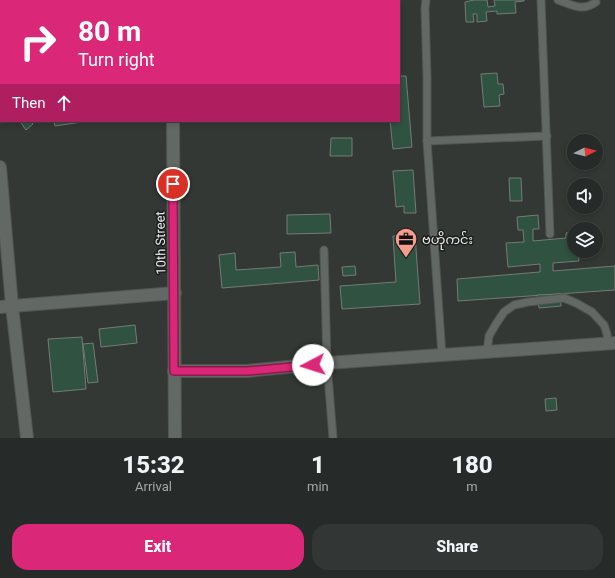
<!DOCTYPE html>
<meta charset="utf-8">
<style>
:root{--surface:#262a28;--page:#323634;--text:#f1f3f6;--muted:#a4a7a8;--line:#424645;--accent:#db2777}
body{margin:0;font-family:Roboto,"Noto Sans Myanmar",sans-serif;background:var(--page);color:var(--text);height:100vh;display:flex;flex-direction:column;font-size:15px;white-space:nowrap}
*{box-sizing:border-box;margin:0}
p{font-size:13px;color:var(--muted)}
.icon{flex:none;width:22px;height:22px;fill:none;stroke:currentColor;stroke-width:2;stroke-linecap:round;stroke-linejoin:round}
.map{position:relative;height:438px;overflow:hidden}
.panel{display:flex;flex-direction:column;background:var(--surface);flex:1}
.panel>*{flex:none}
.guide{position:absolute;left:0px;top:0px;width:400px;height:122px;box-shadow:0 2px 6px #0003,0 0 0 1px var(--line);background:#db2777;color:#fff;overflow:hidden}
.needle{width:26px;rotate:84deg}
.buttons{position:absolute;left:567px;top:134px;display:grid;gap:8px}
.buttons a{display:grid;place-items:center;width:36px;height:36px;border-radius:50%;background:var(--surface);box-shadow:0 2px 6px #0003,0 0 0 1px var(--line);font-size:20px}
.pin{position:absolute;display:grid;place-items:center;width:34px;height:34px;color:#fff;margin:-17px;border:2px solid #fff;border-radius:50%;box-shadow:0 1px 4px #0007}
.me{position:absolute;width:44px;margin:-22px;rotate:265deg;stroke-linejoin:round;filter:drop-shadow(0 0 3px #0008)}
.turn{display:flex;align-items:center;gap:14px;height:84px;padding:0 12px;font-size:18px}
.turn .icon{width:52px;height:52px;stroke-width:2.5}
.turn b{display:block;font-size:28px;line-height:34px}
.then{display:flex;align-items:center;height:38px;padding:0 12px;background:#0003;gap:8px;font-size:15px}
.eta{display:flex;justify-content:space-evenly;align-items:center;height:68px;text-align:center}
.eta b{font-size:24px;font-weight:800;line-height:28px}
.cta{display:flex;gap:8px;margin-top:auto;padding:8px 12px}
.cta a{flex:1;height:46px;border-radius:16px;background:var(--accent);color:#fff;font-size:16px;font-weight:800;line-height:46px;text-align:center}
.cta a+a{background:var(--page);color:var(--text)}
.map>svg:first-child{display:block}
.building{fill:#305240;stroke:#757b78}
.lines{fill:none;stroke-linecap:round;stroke-linejoin:round}
.lane-casing{stroke:#515552;stroke-width:9}
.street-casing{stroke:#515552;stroke-width:14}
.lane{stroke:#626864;stroke-width:7}
.street{stroke:#626864;stroke-width:12}
.route-casing{stroke:#8e194d;stroke-width:10}
.route{stroke:#db2777;stroke-width:7}
.labels{text-anchor:middle;stroke-width:3;stroke-linejoin:round;paint-order:stroke}
.poi-label{font-size:13px;fill:#eaedeb;stroke:#1c1e1d;text-anchor:start}
.street-label{font-size:13px;fill:#eaedeb;stroke:#1c1e1d}
</style>
<div class="map">
<svg width="615" height="438" viewBox="0 0 615 438">
<rect width="100%" height="100%" fill="#333835"/>
<g class="building">
<polygon points="474,0 487,0 488,7 495,6 494,0 524,0 524,1 515,2 516,13 497,14 497,11 486,12 487,21 477,22 477,14 473,14 474,22 466,22 465,2"/>
<polygon points="497,73 498,84 503,84 504,94 499,95 500,106 484,107 481,74"/>
<polygon points="399,76 406,76 412,147 393,149 390,121 399,121"/>
<polygon points="24,121 31,121 33,124 26,130 21,123"/>
<polygon points="54,121 82,121 82,122 55,126"/>
<polygon points="331,138 352,138 352,156 330,156"/>
<polygon points="413,170 416,213 404,213 404,206 396,207 393,171"/>
<polygon points="509,178 521,178 522,201 510,201"/>
<polygon points="330,214 331,233 287,234 287,215"/>
<polygon points="538,215 539,229 533,229 533,241 566,238 566,233 574,232 574,251 578,251 579,261 553,263 553,271 615,266 615,290 458,301 457,279 540,272 540,264 508,267 506,243 524,242 523,230 518,230 517,217"/>
<polygon points="415,235 420,304 342,309 340,286 396,282 393,236"/>
<polygon points="295,252 296,267 318,265 319,280 222,288 219,255 235,253 236,270 281,267 280,253"/>
<polygon points="355,266 356,275 343,276 342,267"/>
<polygon points="560,294 561,306 539,308 537,295"/>
<polygon points="135,325 137,343 101,347 99,329"/>
<polygon points="82,337 86,389 53,392 48,339"/>
<polygon points="93,343 98,382 88,383 83,344"/>
<polygon points="556,398 557,410 546,411 545,399"/>
</g>
<g class="lines">
<g class="lane-casing">
<g id="lane">
<polyline points="426,0 425,8 427,77 427,141 442,355"/>
<polyline points="541,0 550,234"/>
<path d="M558,0c14,5 25,12 38,2"/>
<polyline points="427,141 547,136"/>
<polyline points="324,250 327,363 333,438"/>
<polyline points="487,352 489,336 496,324 504,312 514,305 528,302 564,298 576,303 592,312 604,325 607,334 608,343"/>
</g>
</g>
<g class="street-casing">
<g id="street">
<polyline points="171,0 171,1"/>
<polyline points="173,121 175,438"/>
<polyline points="0,167 12,306 27,438"/>
<polyline points="0,307 175,293"/>
<polyline points="174,371 247,371 327,363 615,343"/>
</g>
</g>
<use href="#lane" class="lane"/>
<use href="#street" class="street"/>
</g>
<g class="lines">
<g class="route-casing">
<polyline id="route" points="173,184 174,371 248,371 313,365"/>
</g>
<use href="#route" class="route"/>
</g>
<defs>
<g id="office-pin" transform="scale(1.15)"><path d="M0 17L-7.5 6A9.5 9.5 0 1 1 7.5 6Z" fill="#f59c90" stroke="#1c1e1d"/><path d="M-6-3h4V-5.5h4V-3h4V5H-6ZM-1-4.5V-3h2v-1.5ZM-6 0V1H6V0Z" fill="#111"/></g>
</defs>
<g fill-rule="evenodd">
<use href="#office-pin" x="406" y="239"/>
</g>
<g class="labels">
<g class="poi-label">
<text x="422" y="244">ဗဟိုကင်း</text>
</g>
<g class="street-label">
<text transform="translate(160 243) rotate(-91)" y="5">10th Street</text>
</g>
</g>
</svg>
<div class="buttons">
<a><svg class="needle" viewBox="-14 -14 28 28"><path d="M0-13l5 13h-10z" fill="#e53935"/><path d="M0 13l5-13h-10z" fill="#a4a7a8"/></svg></a>
<a><svg class="icon" aria-label="sound" viewBox="0 0 24 24"><path d="M4 9h4l5-4v14l-5-4H4zM17 9q2 3 0 6"/></svg></a>
<a><svg class="icon" aria-label="layers" viewBox="0 0 24 24"><path d="M12 4l9 5-9 5-9-5zM3 14l9 5 9-5"/></svg></a>
</div>
<div class="pin" style="left:173px;top:184px;background:#d93025"><svg class="icon" aria-label="arrive" viewBox="0 0 24 24"><path d="M6 21V4h12l-3 4 3 4H6"/></svg></div>
<svg class="me" style="left:313px;top:365px" viewBox="-20 -20 40 40"><circle r="19" fill="#fff"/><path d="M0-13L10 11 0 6-10 11z" fill="#db2777"/></svg>
<div class="guide">
<div class="turn"><svg class="icon" aria-label="right" viewBox="0 0 24 24"><path d="M7 20v-9h11M14 6l5 5-5 5"/></svg><div><b>80 m</b>Turn right</div></div>
<div class="then">Then<svg class="icon" aria-label="ahead" viewBox="0 0 24 24"><path d="M12 20V5M6 11l6-6 6 6"/></svg></div>
</div>
</div>
<section class="panel">
<div class="eta">
<div><b>15:32</b><p>Arrival</p></div>
<div><b>1</b><p>min</p></div>
<div><b>180</b><p>m</p></div>
</div>
<div class="cta"><a>Exit</a><a>Share</a></div>
</section>
